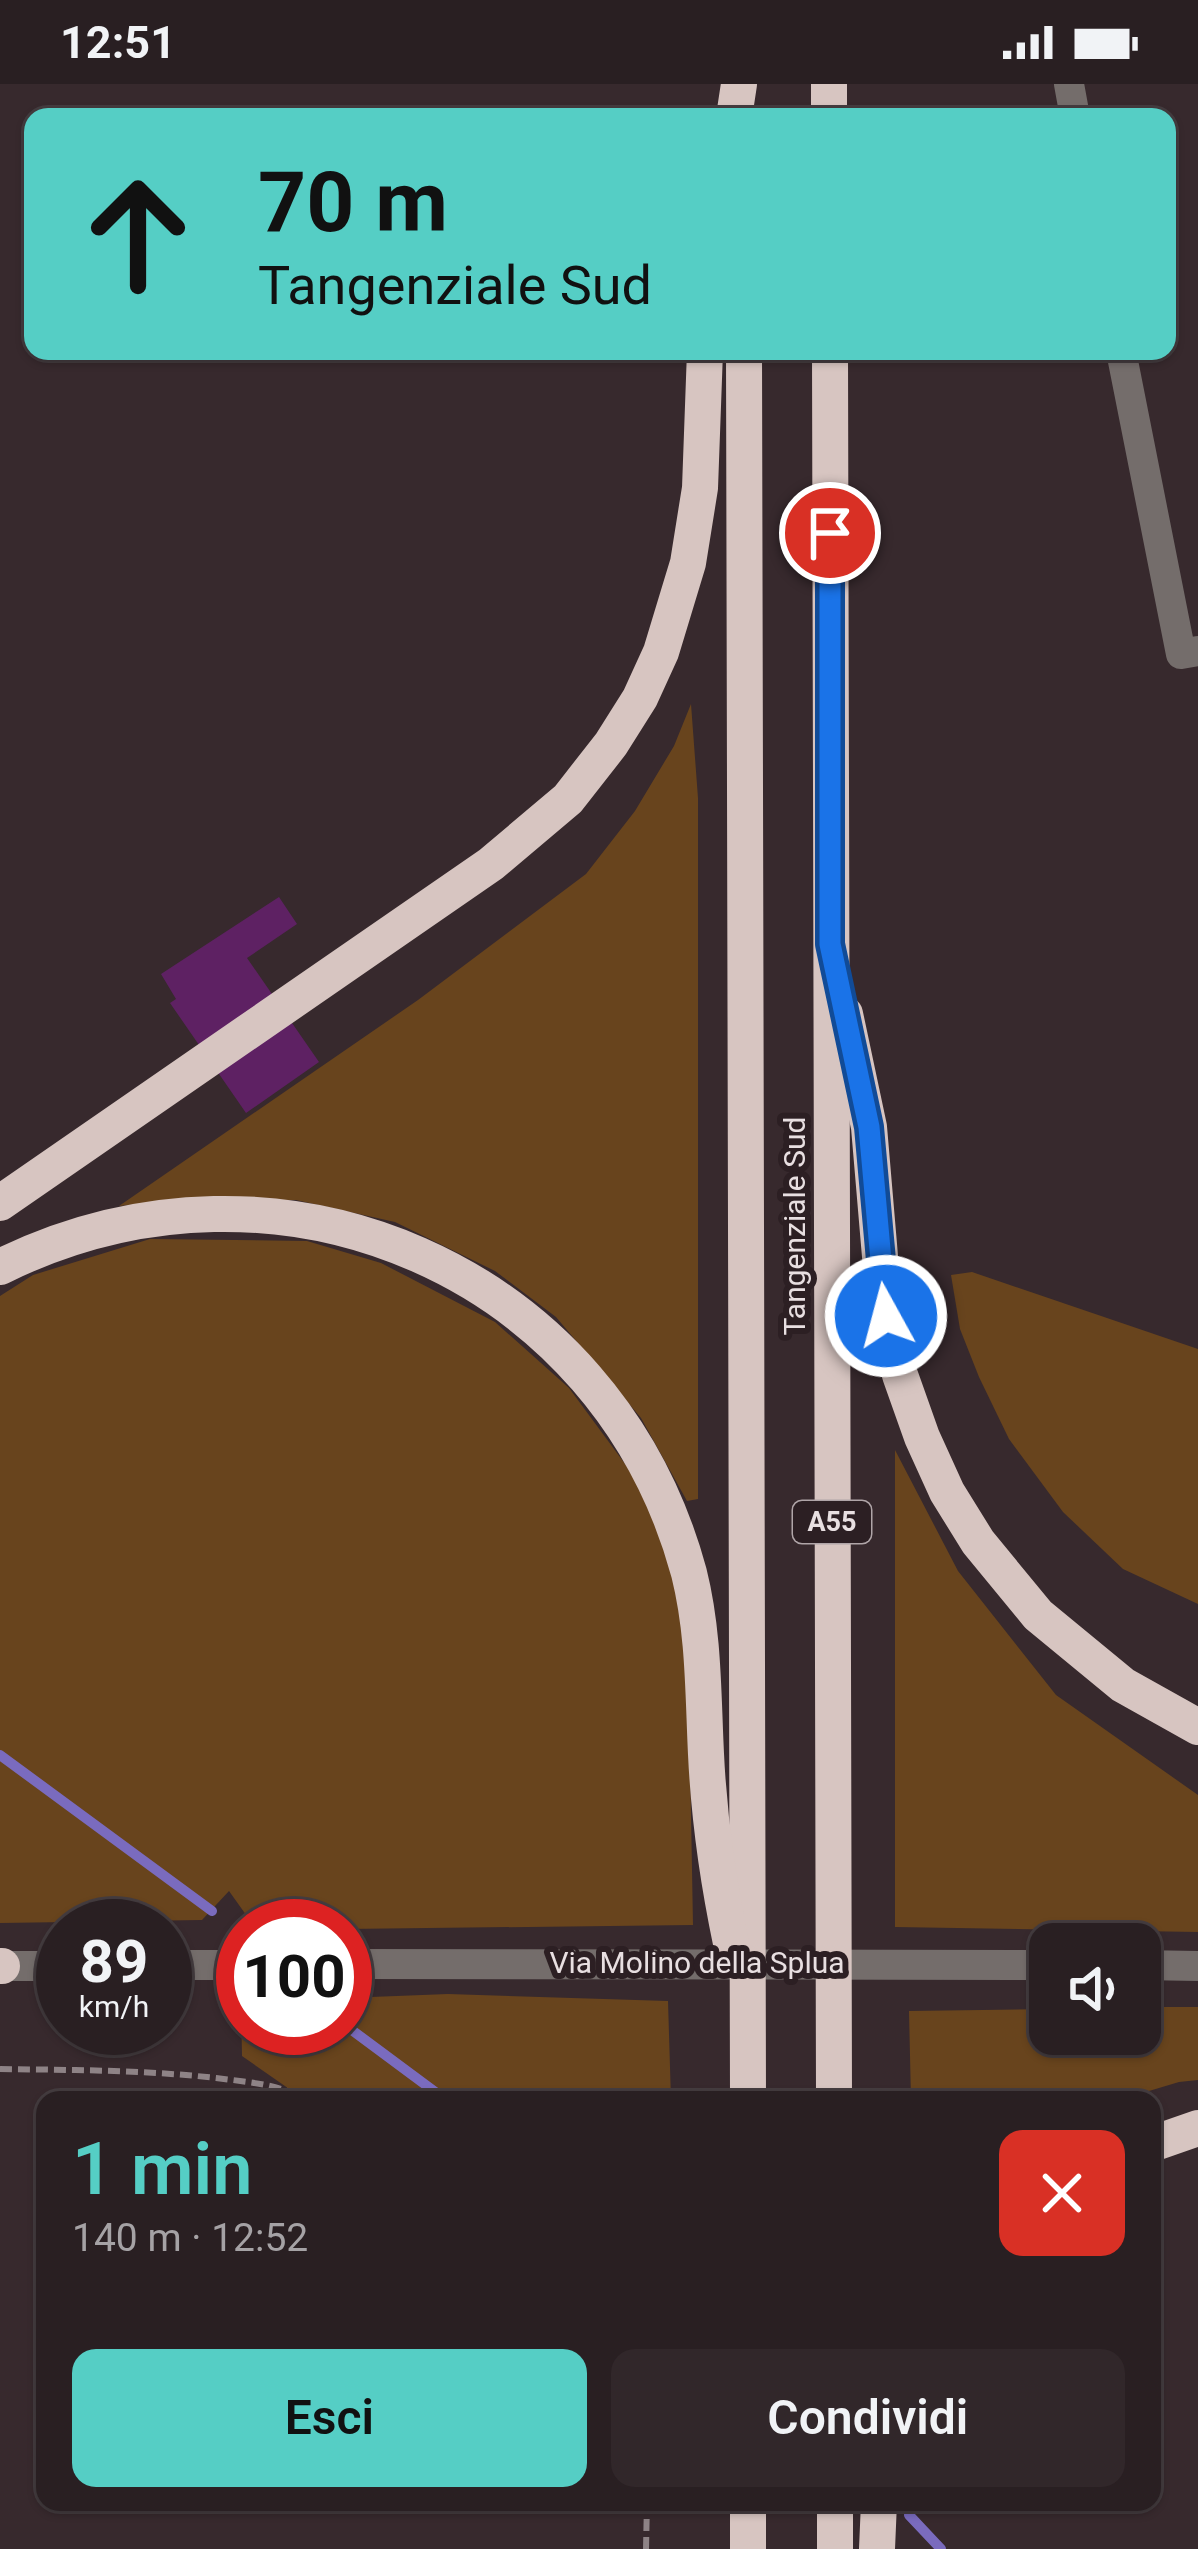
<!DOCTYPE html>
<html lang="it">
<meta charset="utf-8">
<style>
:root{--surface:#291f22;--page:#31272a;--text:#f1f3f6;--muted:#a5a2a5;--line:#453d40;--accent:#55cec5}
body{margin:0;font-family:Roboto,sans-serif;background:var(--page);color:var(--text);height:100vh;display:flex;flex-direction:column;font-size:45px;white-space:nowrap}
*{box-sizing:border-box;margin:0}
p{font-size:39px;color:var(--muted)}
.icon{flex:none;width:66px;height:66px;fill:none;stroke:currentColor;stroke-width:2;stroke-linecap:round;stroke-linejoin:round}
.map{position:relative;flex:1;overflow:hidden}
.details{position:absolute;left:36px;top:2007px;width:1125px;height:420px;display:flex;flex-direction:column;background:var(--surface);border-radius:24px;box-shadow:0 3px 9px #0004,0 0 0 3px var(--line)}
.details>*{flex:none}
.top-card{position:absolute;left:24px;top:24px;width:1152px;height:252px;border-radius:24px;box-shadow:0 3px 9px #0004,0 0 0 3px var(--line);background:#55cec5;color:#111;overflow:hidden}
.buttons{position:absolute;left:1029px;top:1839px;display:grid;gap:24px}
.buttons a{display:grid;place-items:center;width:132px;height:132px;border-radius:24px;background:var(--surface);box-shadow:0 3px 9px #0004,0 0 0 3px var(--line);font-size:60px}
.speed{position:absolute;left:36px;top:1815px;display:flex;gap:24px;font-size:60px;font-weight:700;text-align:center}
.speed>*{display:grid;place-content:center;width:156px;height:156px;border-radius:50%;background:var(--surface);box-shadow:0 3px 9px #0004,0 0 0 3px var(--line);line-height:1}
.speed small{font-size:30px;font-weight:400}
.speed .limit{border:18px solid #d22;background:#fff;color:#111}
.pin{position:absolute;display:grid;place-items:center;width:102px;height:102px;color:#fff;margin:-51px;border:6px solid #fff;border-radius:50%;box-shadow:0 3px 12px #0007}
.me{position:absolute;width:132px;margin:-66px;rotate:353deg;stroke-linejoin:round;filter:drop-shadow(0 0 9px #0008)}
.turn{display:flex;align-items:center;gap:42px;height:252px;padding:0 36px;font-size:54px}
.turn .icon{width:156px;height:156px;stroke-width:2.5}
.turn b{display:block;font-size:84px;line-height:102px}
.round{display:grid;place-items:center;flex:none;width:126px;height:126px;border-radius:24px;background:var(--page)}
.overview{display:flex;align-items:center;justify-content:space-between;height:204px;padding:0 36px}
h1{font-size:72px;font-weight:600;line-height:90px;color:var(--accent)}
.cta{display:flex;gap:24px;margin-top:auto;padding:24px 36px}
.cta a{flex:1;height:138px;border-radius:24px;background:var(--accent);color:#111;font-size:48px;font-weight:600;line-height:138px;text-align:center}
.cta a+a{background:var(--page);color:var(--text)}
.status{display:flex;justify-content:space-between;align-items:center;height:84px;padding:0 60px;background:var(--surface);direction:ltr}
.status svg{height:33px;fill:currentColor}
.map>svg:first-child{display:block}
.green{fill:#68441d}
.lines{fill:none;stroke-linecap:round;stroke-linejoin:round}
.stream{stroke:#7a6bbe;stroke-width:10}
.building{fill:#5e2163}
.path{stroke:#8e8386;stroke-width:6;stroke-dasharray:12 6;stroke-linecap:butt}
.minor{stroke:#746d6b;stroke-width:30}
.highway{stroke:#d7c5c1;stroke-width:36}
.route-casing{stroke:#114b97;stroke-width:30}
.route{stroke:#1a73e8;stroke-width:21}
.labels{text-anchor:middle;stroke-width:12;stroke-linejoin:round;paint-order:stroke}
.shield{fill:#2c1f23;stroke:#b0a5a8;stroke-width:3}
.shield-label{font-size:27px;font-weight:bold;fill:#e8dfe1}
.street-label{font-size:30px;fill:#e8dfe1;stroke:#2c1f23}
</style>
<div class="status"><b>12:51</b><svg viewBox="0 0 49 12"><path d="M0 12V9h3v3zM5 12V6h3v6zM10 12V3h3v9zM15 12V0h3v12zM26 1h20v11H26zM47 4h2v5h-2z"/></svg></div>
<div class="map">
<svg width="1198" height="2465" viewBox="0 0 1198 2465">
<rect width="100%" height="100%" fill="#37292d"/>
<g class="green">
<polygon points="691,620 698,714 698,1415 687,1417 641,1334 556,1233 495,1187 395,1138 296,1116 176,1116 119,1122 418,916 586,790 635,727 674,662"/>
<polygon points="150,1155 307,1157 381,1179 495,1238 569,1304 631,1388 669,1468 688,1564 693,1841 345,1845 345,1842 254,1842 229,1807 202,1836 0,1839 0,1212 33,1191"/>
<polygon points="972,1188 1198,1265 1198,1520 1123,1485 1063,1428 1009,1355 979,1293 960,1245 951,1191"/>
<polygon points="895,1366 958,1487 1056,1611 1198,1711 1198,1848 895,1843"/>
<polygon points="448,1910 668,1917 671,2016 305,2016 242,1972 241,1919 243,1919 243,1944 345,1944 345,1914"/>
<polygon points="1140,1923 1198,1923 1198,1996 1179,1998 1119,2016 911,2016 909,1927 1050,1925 1050,1950 1140,1950"/>
</g>
<g class="lines">
<g class="stream">
<polyline points="0,1671 212,1827"/>
<polyline points="345,1941 446,2016"/>
<polyline points="909,2431 941,2465"/>
</g>
</g>
<polygon class="building" points="279,813 297,840 247,874 319,978 246,1029 170,919 176,915 161,890"/>
<g class="lines">
<g class="path">
<path d="M0,1985c72,1 145,1 216,9 31,4 64,6 91,22"/>
<polyline points="646,2465 647,2418"/>
</g>
<g class="minor">
<polyline points="1069,0 1075,33"/>
<polyline points="1121,267 1181,570 1198,567"/>
<polyline points="345,1880 1050,1881"/>
<polyline points="165,1881 243,1881"/>
<polyline points="1140,1881 1198,1882"/>
<polyline points="0,1882 63,1882"/>
</g>
<g class="highway">
<polyline points="829,0 829,33"/>
<polyline points="734,33 739,0"/>
<polyline points="744,267 748,2016"/>
<polyline points="830,267 834,2016"/>
<polyline points="845,930 869,1043 885,1231 900,1291 922,1353 947,1408 978,1458 1038,1531 1123,1601 1198,1643"/>
<polyline points="0,1119 491,780 568,715 611,660 640,614 661,568 688,479 700,404 705,267"/>
<path d="M0,1183c279,-138 607,3 689,306 15,60 14,120 17,181 3,64 12,127 25,189"/>
<polyline points="0,1882 2,1882"/>
<polyline points="1152,2060 1198,2044"/>
<polyline points="835,2418 835,2465"/>
<polyline points="748,2465 748,2418"/>
<polyline points="877,2465 879,2418"/>
</g>
</g>
<g class="lines">
<g class="route-casing">
<polyline id="route" points="830,449 830,860 869,1043 886,1232"/>
</g>
<use href="#route" class="route"/>
</g>
<g class="labels">
<rect class="shield" x="793" y="1417" width="78" height="42" rx="9"/>
<g class="shield-label">
<text x="832" y="1447">A55</text>
</g>
<g class="street-label">
<text transform="translate(795 1142) rotate(-90)" y="10">Tangenziale Sud</text>
<text x="697" y="1889">Via Molino della Splua</text>
</g>
</g>
</svg>
<div class="buttons">
<a><svg class="icon" aria-label="sound" viewBox="0 0 24 24"><path d="M4 9h4l5-4v14l-5-4H4zM17 9q2 3 0 6"/></svg></a>
</div>
<div class="speed"><div>89<small>km/h</small></div><div class="limit">100</div></div>
<div class="pin" style="left:830px;top:449px;background:#d93025"><svg class="icon" aria-label="arrive" viewBox="0 0 24 24"><path d="M6 21V4h12l-3 4 3 4H6"/></svg></div>
<svg class="me" style="left:886px;top:1232px" viewBox="-20 -20 40 40"><circle r="17" fill="#1a73e8" stroke="#fff" stroke-width="3"/><path d="M0-11L8 9 0 5-8 9z" fill="#fff"/></svg>
<div class="top-card">
<div class="turn"><svg class="icon" aria-label="ahead" viewBox="0 0 24 24"><path d="M12 20V5M6 11l6-6 6 6"/></svg><div><b>70 m</b>Tangenziale Sud</div></div>
</div>
<section class="details">
<div class="overview"><div><h1>1 min</h1><p>140 m · 12:52</p></div><a class="round" style="background:#d93025;color:#fff"><svg class="icon" aria-label="close" viewBox="0 0 24 24"><path d="M6 6l12 12M18 6L6 18"/></svg></a></div>
<div class="cta"><a>Esci</a><a>Condividi</a></div>
</section>
</div>
